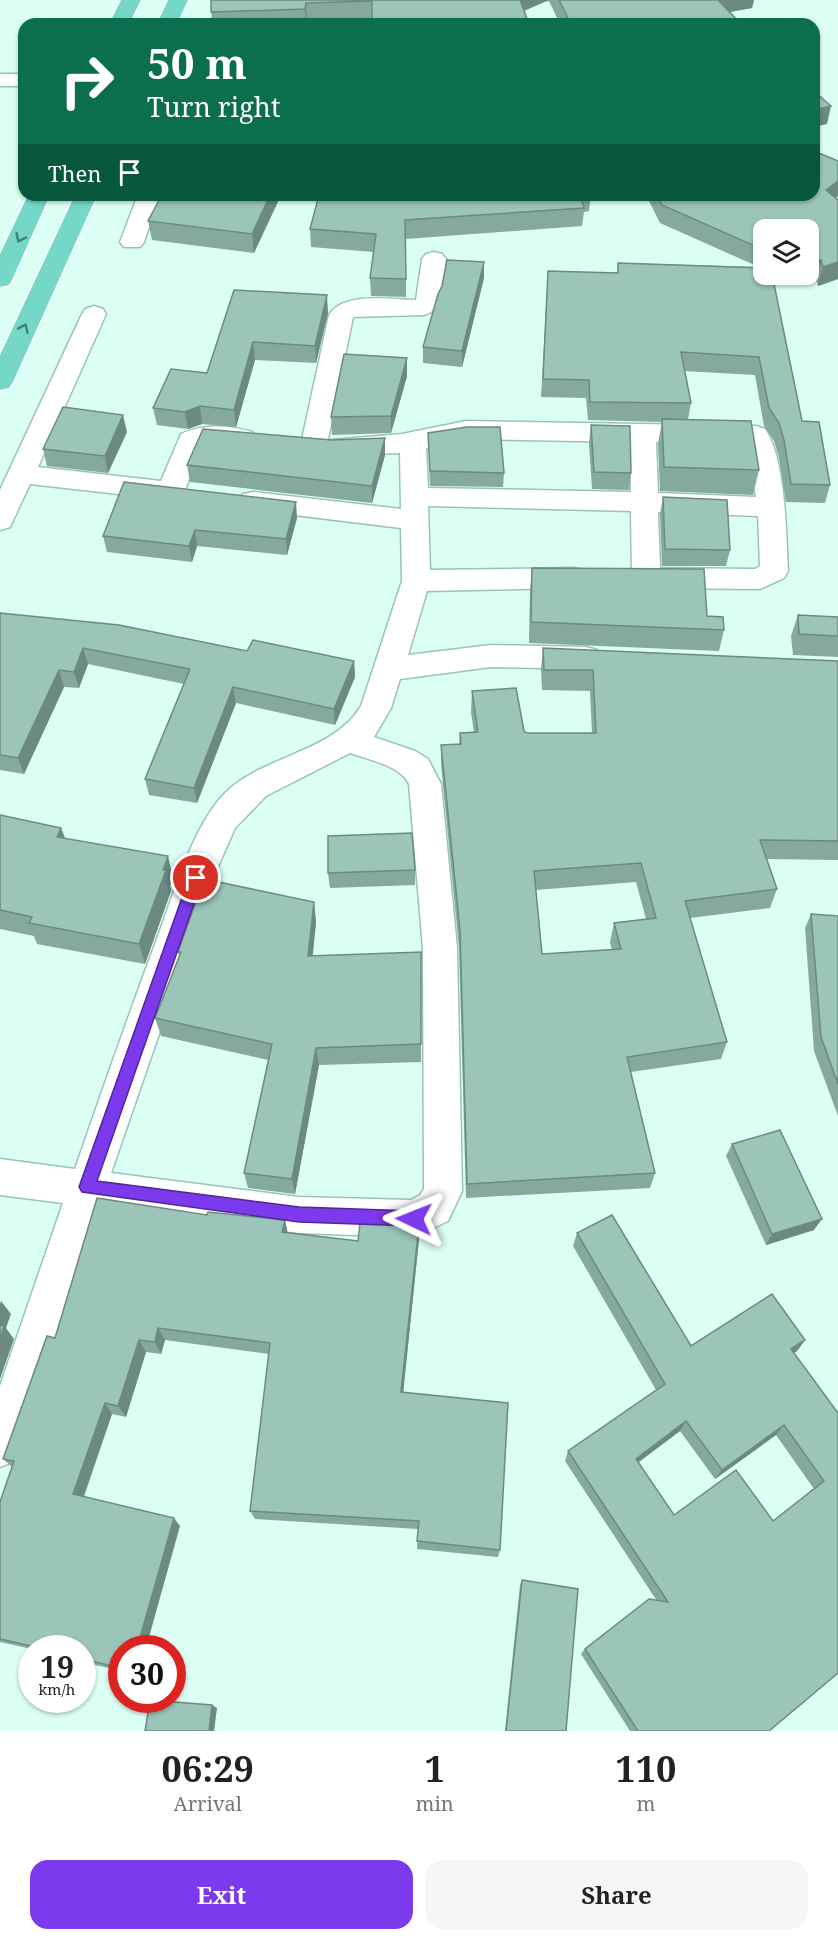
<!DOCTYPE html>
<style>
:root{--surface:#fff;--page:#f6f6f6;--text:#222;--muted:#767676;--accent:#7c3aed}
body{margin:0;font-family:"Noto Serif",serif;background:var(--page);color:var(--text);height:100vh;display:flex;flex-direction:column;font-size:22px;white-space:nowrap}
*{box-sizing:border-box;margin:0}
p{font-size:20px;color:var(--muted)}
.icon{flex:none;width:33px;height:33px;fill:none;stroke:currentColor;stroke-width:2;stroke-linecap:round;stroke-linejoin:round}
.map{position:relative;height:1731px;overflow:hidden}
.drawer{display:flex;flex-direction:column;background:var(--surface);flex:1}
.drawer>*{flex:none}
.hud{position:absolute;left:18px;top:18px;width:802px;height:183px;border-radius:18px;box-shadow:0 2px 4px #0004;background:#0b6e4f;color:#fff;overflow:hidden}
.fabs{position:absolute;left:753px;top:219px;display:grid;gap:12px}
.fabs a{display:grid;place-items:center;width:66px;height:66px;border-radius:12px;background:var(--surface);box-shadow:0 2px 4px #0004;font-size:30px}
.speed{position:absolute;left:18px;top:1635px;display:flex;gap:12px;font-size:30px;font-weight:700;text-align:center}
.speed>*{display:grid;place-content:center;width:78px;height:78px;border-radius:50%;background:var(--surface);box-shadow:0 2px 4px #0004;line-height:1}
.speed small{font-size:15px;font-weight:400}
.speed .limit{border:9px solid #d22;background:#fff;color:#111}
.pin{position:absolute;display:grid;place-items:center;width:51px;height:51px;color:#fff;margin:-26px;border:3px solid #fff;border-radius:50%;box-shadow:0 2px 6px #0007}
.me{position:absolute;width:66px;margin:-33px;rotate:272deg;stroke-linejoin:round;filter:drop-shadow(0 0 4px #0008)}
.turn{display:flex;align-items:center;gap:21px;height:126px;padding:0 30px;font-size:27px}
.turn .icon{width:78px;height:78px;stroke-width:2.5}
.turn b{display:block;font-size:42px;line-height:51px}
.then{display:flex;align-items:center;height:57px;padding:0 30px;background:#0003;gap:12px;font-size:22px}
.eta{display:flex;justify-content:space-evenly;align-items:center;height:102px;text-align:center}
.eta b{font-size:36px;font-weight:700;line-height:42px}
.primary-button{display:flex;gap:12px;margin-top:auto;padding:12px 30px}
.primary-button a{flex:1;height:69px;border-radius:18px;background:var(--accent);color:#fff;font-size:24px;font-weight:700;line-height:69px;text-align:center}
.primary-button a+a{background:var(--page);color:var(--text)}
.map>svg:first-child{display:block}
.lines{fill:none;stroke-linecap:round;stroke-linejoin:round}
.minor-casing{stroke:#99c3b7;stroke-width:3}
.major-casing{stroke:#fff;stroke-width:3}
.minor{fill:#fff;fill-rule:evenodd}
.major{fill:#75d8c6;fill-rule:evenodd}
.wall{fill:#85a99f;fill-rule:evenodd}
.shaded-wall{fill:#6c8a82}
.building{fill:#9bc5b9;stroke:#6c8a82;stroke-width:1.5;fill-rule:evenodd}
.oneway{stroke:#427f74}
.route{fill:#7c3aed;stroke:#51269a;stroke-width:1.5}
</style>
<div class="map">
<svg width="838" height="1731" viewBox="0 0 838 1731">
<rect width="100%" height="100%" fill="#dcfff5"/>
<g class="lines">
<g class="minor-casing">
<g id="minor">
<rect x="0" y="74" width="24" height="12"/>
<polygon points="138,195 160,195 144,242 140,247 124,247 120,242"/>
<path d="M434,252l8,2 4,5c-3,19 0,50 -22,56l-71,2 -26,127 -4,6 -9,3 -9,-3 -4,-6 28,-129c15,-24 62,-15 87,-15l6,-41 4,-5z"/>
<path d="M94,306l9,3 3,5 -68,153 123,14 20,-47c22,-10 48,-9 71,-2l4,6 -4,6 -9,3 -42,-2 -16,46 -4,7 -10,2 -141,-16 -20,43 -10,3v-40l82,-176 3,-5z"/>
<path d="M466,421l290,5 9,3c21,31 21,104 23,142l-4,7 -24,11 -114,-1 -10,-3 -4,-7 -1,-67 -203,-5 2,64 145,-2 10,3 4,7 -4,7 -10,3 -148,3 -19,64 83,-10 95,2 11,3 4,8 -4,8 -11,3 -95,-2 -91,12 -9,29 -17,29 41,14 13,8 13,25 16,164 5,243 -14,30 -34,16 -115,-4 -199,-25 -79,238 -6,15 -15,6v-81l63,-183 -63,-8v-36l75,10c28,-81 56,-161 86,-241 15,-42 33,-103 64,-135 38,-38 108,-40 136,-87l41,-125 -1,-53 -148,-18 -10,-2 -4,-7 4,-7 10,-2 148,17 -1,-56 -60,2 -9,-3 -4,-6 4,-6 71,-6zM466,439l164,3 1,50 -203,-4 -2,-40zM656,442l91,2 9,53 -98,-4zM658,512l100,4 2,50 -5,3 -95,-1zM350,753c19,7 50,12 59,31l14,164 1,241 -4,6 -9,5 -112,-3 -188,-24 102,-295 22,-50 31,-32z"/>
</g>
</g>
<g class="major-casing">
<g id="major">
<polygon points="121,0 141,0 129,24 109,24"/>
<polygon points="168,0 188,0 177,24 157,24"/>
<polygon points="28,195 50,195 12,280 9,285 0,287 0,254"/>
<polygon points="75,195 97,195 13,382 9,388 0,390 0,355"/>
</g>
</g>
<use href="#minor" class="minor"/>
<use href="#major" class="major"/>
</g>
<g class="wall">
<polygon points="211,0 754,0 752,8 730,12 741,24 560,24 549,1 372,19 307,21 307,24 212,24"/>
<polygon points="838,161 838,196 835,198 838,200 838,279 818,286 816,279 795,284 774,274 808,274 764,230 764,274 802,421 830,485 825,503 786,502 779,458 774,441 764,426 755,375 684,371 691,403 688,419 759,470 753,495 660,491 658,443 662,422 588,420 586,398 541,397 548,271 617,273 618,263 759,267 660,223 646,195 814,195"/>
<polygon points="281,195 254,253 152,240 148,221"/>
<polygon points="319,195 591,195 589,211 584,212 582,226 406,239 406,297 371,296 370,278 374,252 311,247 310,229"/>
<polygon points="484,262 484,278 462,367 423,363 423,347 442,286"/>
<polygon points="234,290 328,313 316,363 255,360 236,427 202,424 188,429 157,425 153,408 207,373"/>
<polygon points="407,376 391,433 332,435 331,417"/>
<polygon points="591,425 631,473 629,490 592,489 589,443"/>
<polygon points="127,432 108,473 47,466 43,449"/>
<polygon points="428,433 504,473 503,487 430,486"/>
<polygon points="385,455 372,503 190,482 187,465"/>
<polygon points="663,497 730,550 726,566 662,566 660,514"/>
<polygon points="297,518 287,555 197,546 192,562 107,552 103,536"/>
<polygon points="532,568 707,616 724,630 719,651 529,643 530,589"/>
<polygon points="0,613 247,651 354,661 355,677 335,725 236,703 197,803 149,795 145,779 184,684 88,664 79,688 64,687 24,774 0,770"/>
<polygon points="798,615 838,617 838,657 793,655 791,636"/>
<path d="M543,648l295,13v199l-71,-1 10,30 -7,19 -80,10 37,124 -6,17 -90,13 24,101 -5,15 -184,10 -7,-250 -18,-183v-20l18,-1 1,-11h14l-3,-21 1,-21 55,42h65l-2,-42 -48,-1 -1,-21zM636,882l10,37 -32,4 -4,19 2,8 -70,4 -6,-64z"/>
<polygon points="0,815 61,828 65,838 173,878 170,886 171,891 145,964 37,944 34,936 0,929"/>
<polygon points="415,870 415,885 330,888 328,873"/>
<polygon points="314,902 316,922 312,956 421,952 421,1062 319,1065 295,1194 248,1188 244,1173 268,1060 161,1036 155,1018 179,956 178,952"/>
<polygon points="811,914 838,916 838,1116 814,1051 805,928"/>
<polygon points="732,1144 814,1230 766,1245 726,1156"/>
<polygon points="288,1233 358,1241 419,1239 403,1393 500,1550 498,1557 417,1549 418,1529 255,1519 250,1511 269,1354 165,1340 161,1354 146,1352 126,1417 112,1414 84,1497 180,1526 122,1648 122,1671 82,1662 82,1648 32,1648 32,1649 0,1642 0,1502 12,1467 3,1459 55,1338"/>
<path d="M577,1233l114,113 114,-6 -8,11 -3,2 44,60v260l-69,58h-139l-49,-77 4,-5 72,-48 -92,-140 3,-10 88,-61 -83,-144zM680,1431l35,48 61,-44 38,54 -41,32 -99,-6 -36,-53z"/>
<polygon points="522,1580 566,1731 505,1731 520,1585"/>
</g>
<g class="shaded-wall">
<polygon points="518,0 549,0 517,14"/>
<polygon points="715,0 754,0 752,8 712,15"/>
<polygon points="306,3 307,21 307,24 306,24 305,9"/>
<polygon points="831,106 827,124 814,127 814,110"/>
<polygon points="838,181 838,196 821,208 826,190"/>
<polygon points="270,195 281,195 254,253 252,234"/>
<polygon points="821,260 816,279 795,284 797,274 808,274 808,263"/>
<polygon points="484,262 484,278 462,367 462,351"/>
<polygon points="838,262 838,279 818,286 823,267"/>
<polygon points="327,295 328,313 316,363 315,346"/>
<polygon points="253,342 255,360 236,427 234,410"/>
<polygon points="407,358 407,376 391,433 391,416"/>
<polygon points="200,406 202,424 188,429 185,412"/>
<polygon points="123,415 127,432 108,473 105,456"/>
<polygon points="385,438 385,455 372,503 372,486"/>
<polygon points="296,502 297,518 287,555 286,539"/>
<polygon points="195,530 197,546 192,562 189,546"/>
<polygon points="83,648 88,664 79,688 74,672"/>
<polygon points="354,661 355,677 335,725 334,709"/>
<polygon points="59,670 64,687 24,774 18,758"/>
<polygon points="233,687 236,703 197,803 194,788"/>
<polygon points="61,828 69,849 57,837"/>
<polygon points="168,856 173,878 170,886 171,891 145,964 139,944"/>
<polygon points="314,902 316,922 311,975 308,956"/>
<polygon points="316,1048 319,1065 295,1194 292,1179"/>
<polygon points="822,1219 814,1230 766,1245 772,1234"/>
<polygon points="285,1220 288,1234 282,1232"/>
<polygon points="419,1225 419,1239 402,1404 401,1392"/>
<polygon points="1,1301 11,1314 6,1328 14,1339 0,1379 0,1304"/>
<polygon points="158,1328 165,1340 161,1354 155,1342"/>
<polygon points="139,1340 146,1352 126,1417 118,1406"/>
<polygon points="805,1340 797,1351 782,1361 791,1349"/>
<polygon points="105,1403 112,1414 81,1503 73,1494"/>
<polygon points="686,1421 680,1431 631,1468 636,1459"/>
<polygon points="784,1425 776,1435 715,1479 722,1470"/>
<polygon points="174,1518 180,1526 146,1648 137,1648"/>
<polygon points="212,1705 217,1708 214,1731 209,1731"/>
</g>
<g class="building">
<polygon points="211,0 520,0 529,24 372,24 372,1 306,3 305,9 211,12"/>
<polygon points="559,0 718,0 741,24 571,24"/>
<polygon points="814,91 831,106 814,110"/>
<polygon points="814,151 838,161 838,181 826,190 838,200 838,262 823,267 821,260 808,263 808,230 764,230 764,250 662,205 657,195 814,195"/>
<polygon points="162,195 270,195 252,234 148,221"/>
<polygon points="319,195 580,195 584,208 405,220 406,279 370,278 376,234 310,229"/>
<polygon points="447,260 484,262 462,351 423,347 438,294 442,286"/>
<polygon points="618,263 764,268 764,274 772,274 802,421 819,422 830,485 791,484 784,440 779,423 769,408 759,357 681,352 691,403 590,402 589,380 543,379 548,271 618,273"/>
<polygon points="234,290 327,295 315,346 253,342 234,410 200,406 185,412 153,408 171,369 207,373"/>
<polygon points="344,354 407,358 391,416 331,417"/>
<polygon points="63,407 123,415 105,456 43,449"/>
<polygon points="662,419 751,421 759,470 664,467"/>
<polygon points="591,425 630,426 631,473 594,472"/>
<polygon points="467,427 500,427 504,473 430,471 428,433"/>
<polygon points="203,429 332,440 385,438 372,486 187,465"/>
<polygon points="124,482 296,502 286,539 195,530 189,546 103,536"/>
<polygon points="663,497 727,500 730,550 665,549"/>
<polygon points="532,568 704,569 707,616 723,617 724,630 531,622"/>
<polygon points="0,613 119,625 247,651 253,640 354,661 334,709 233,687 194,788 145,779 190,669 83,648 74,672 59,670 18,758 0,755"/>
<polygon points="798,615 838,617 838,636 799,634"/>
<path d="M543,648l295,13v180l-78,-1 17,49 -92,12 42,141 -100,15 28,116 -188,11 -7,-254 -19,-185 20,-1 -1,-11 18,-1 -6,-41 44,-3 8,43 3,2h69l-3,-63h-49zM641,863l15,55 -42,5 7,26 -79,5 -8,-83z"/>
<polygon points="0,815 61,828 57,837 168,856 163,870 166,870 139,944 29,923 32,917 0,910"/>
<polygon points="412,833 415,870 328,873 328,836"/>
<polygon points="204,879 314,902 308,956 421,952 421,1044 316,1048 292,1179 244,1173 272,1044 155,1018 181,952 178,952"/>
<polygon points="811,914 838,916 838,1084 821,1037"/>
<polygon points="780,1130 822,1219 772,1234 732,1144"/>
<polygon points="97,1198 207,1215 208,1212 285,1220 282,1232 358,1241 360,1223 419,1225 401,1392 508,1403 500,1550 417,1541 419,1521 250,1511 270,1343 158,1328 155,1342 139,1340 118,1406 105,1403 73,1494 174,1518 137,1648 122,1648 122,1668 82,1659 82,1648 40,1648 0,1639 0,1502 14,1461 3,1459 47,1336 55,1338"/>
<path d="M612,1215l79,131 81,-52 33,46 -14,9 47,64v260l-69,58h-131l-53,-82 64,-50 19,3 -100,-151 97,-67 -88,-151zM686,1421l36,49 62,-45 40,56 -51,40 -37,-51 -62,45 -38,-56z"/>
<polygon points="0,1325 4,1326 0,1338"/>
<polygon points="522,1580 578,1589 566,1731 506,1731"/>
<polygon points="150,1700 212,1705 209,1731 145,1731"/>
</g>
<defs><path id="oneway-chevron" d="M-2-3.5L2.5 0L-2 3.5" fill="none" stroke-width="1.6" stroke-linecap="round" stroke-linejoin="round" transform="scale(1.5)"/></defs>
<g class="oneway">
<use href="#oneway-chevron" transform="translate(20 238) rotate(115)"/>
<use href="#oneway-chevron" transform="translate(24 328) rotate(-66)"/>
</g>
<polygon class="route" points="196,872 203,878 97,1181 299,1207 414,1211 420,1213 422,1219 420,1224 414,1226 299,1222 82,1192 79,1187 189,878"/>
</svg>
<div class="fabs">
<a><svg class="icon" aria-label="layers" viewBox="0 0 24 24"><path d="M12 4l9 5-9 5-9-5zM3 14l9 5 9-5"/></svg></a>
</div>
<div class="speed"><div>19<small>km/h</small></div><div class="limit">30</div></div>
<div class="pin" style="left:196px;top:878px;background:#d93025"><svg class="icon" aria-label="arrive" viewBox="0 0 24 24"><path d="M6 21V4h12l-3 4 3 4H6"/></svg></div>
<svg class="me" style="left:414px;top:1219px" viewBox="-20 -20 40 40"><path d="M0-17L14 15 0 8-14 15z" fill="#7c3aed" stroke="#fff" stroke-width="4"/></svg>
<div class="hud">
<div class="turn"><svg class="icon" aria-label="right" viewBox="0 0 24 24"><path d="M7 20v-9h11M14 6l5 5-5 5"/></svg><div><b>50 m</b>Turn right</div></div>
<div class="then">Then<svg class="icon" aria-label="arrive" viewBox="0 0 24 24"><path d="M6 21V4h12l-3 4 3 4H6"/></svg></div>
</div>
</div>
<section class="drawer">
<div class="eta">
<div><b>06:29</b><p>Arrival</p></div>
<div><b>1</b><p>min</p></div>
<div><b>110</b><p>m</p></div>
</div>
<div class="primary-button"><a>Exit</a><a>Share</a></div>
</section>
